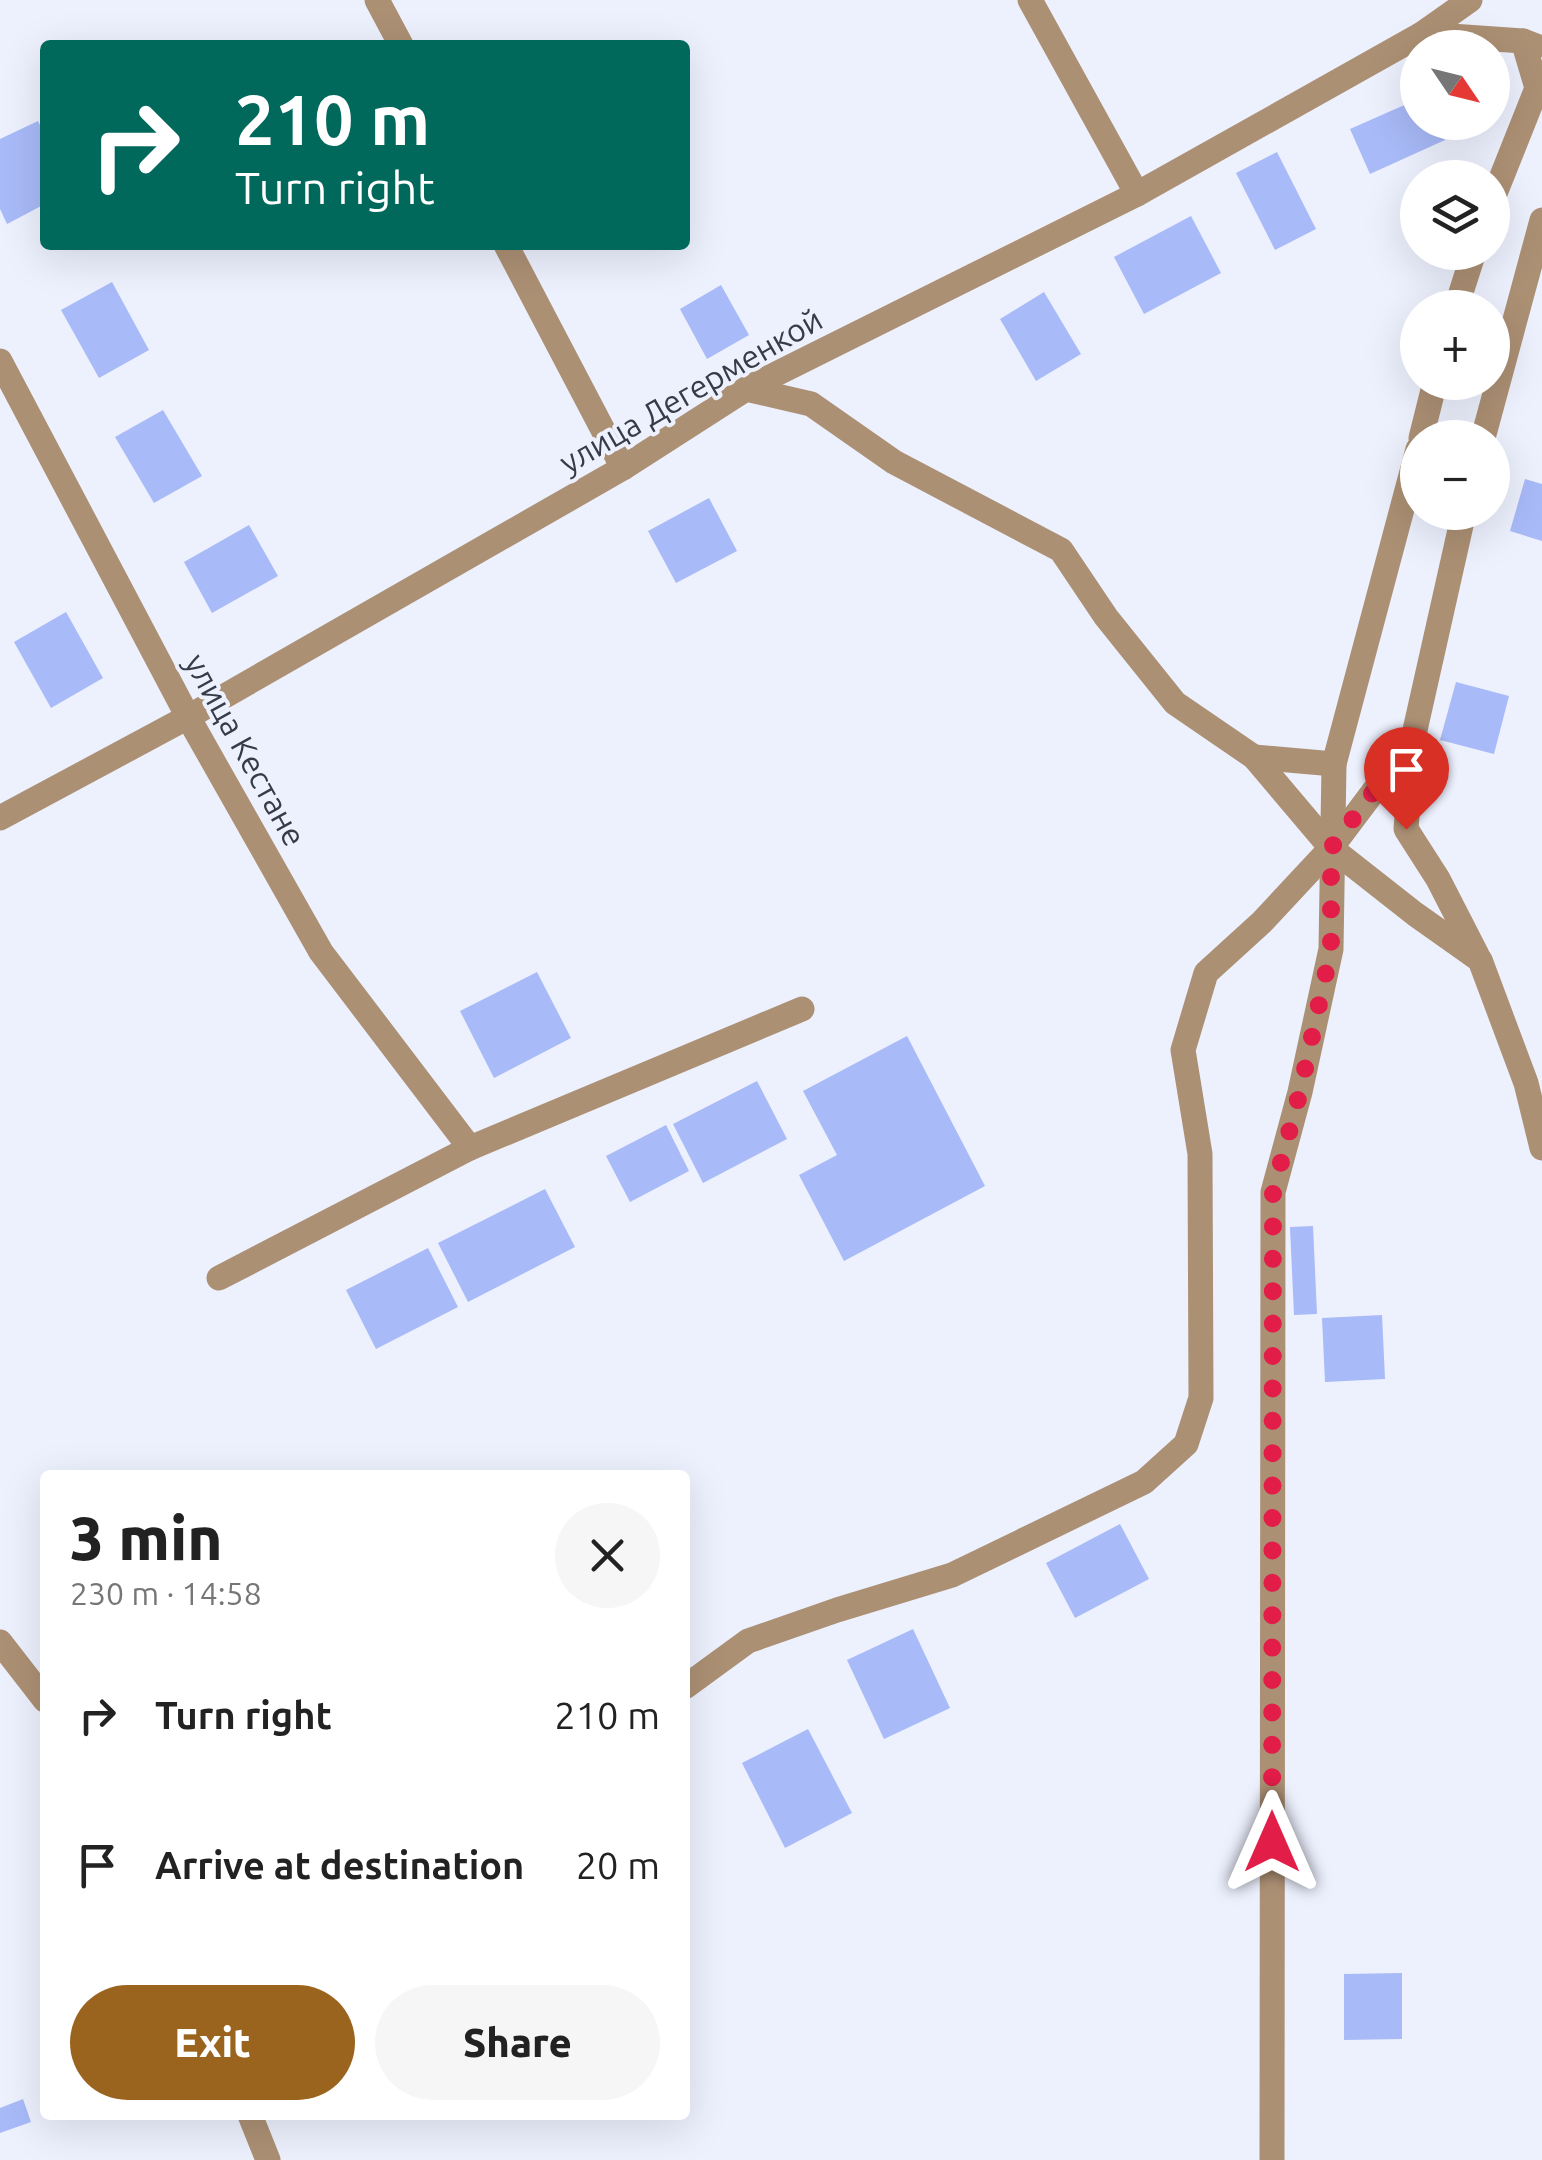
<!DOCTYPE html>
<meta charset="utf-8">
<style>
:root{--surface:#fff;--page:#f6f6f6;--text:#222;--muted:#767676;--accent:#9b641e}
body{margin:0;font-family:Ubuntu,sans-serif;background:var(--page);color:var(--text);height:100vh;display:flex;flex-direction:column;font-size:38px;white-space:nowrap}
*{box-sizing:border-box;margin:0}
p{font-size:32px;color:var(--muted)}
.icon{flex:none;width:55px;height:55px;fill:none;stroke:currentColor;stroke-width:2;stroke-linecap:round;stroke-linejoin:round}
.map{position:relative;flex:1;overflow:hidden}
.drawer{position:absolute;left:40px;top:1470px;width:650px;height:650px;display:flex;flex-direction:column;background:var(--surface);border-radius:10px;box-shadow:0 10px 40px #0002}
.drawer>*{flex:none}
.guide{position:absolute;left:40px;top:40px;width:650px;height:210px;border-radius:10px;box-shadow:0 10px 40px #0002;background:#00695c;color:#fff;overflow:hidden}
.needle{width:65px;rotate:125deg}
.controls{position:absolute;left:1400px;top:30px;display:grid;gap:20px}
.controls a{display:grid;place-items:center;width:110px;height:110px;border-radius:50%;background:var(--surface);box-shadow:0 10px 40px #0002;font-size:50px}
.pin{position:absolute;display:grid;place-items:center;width:85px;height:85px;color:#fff;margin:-102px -42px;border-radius:50% 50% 50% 0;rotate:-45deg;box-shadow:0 0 10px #0007}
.pin .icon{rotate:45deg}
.me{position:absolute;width:110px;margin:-55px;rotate:0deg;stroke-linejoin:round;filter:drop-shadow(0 0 8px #0008)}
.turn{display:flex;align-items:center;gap:35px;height:210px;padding:0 30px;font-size:45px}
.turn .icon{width:130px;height:130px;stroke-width:2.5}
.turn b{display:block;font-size:70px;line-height:85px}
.round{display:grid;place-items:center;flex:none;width:105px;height:105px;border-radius:52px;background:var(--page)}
.summary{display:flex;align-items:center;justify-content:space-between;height:170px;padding:0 30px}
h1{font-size:60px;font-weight:800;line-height:75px}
.action{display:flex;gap:20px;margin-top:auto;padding:20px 30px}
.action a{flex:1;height:115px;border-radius:60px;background:var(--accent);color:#fff;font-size:40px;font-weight:800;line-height:115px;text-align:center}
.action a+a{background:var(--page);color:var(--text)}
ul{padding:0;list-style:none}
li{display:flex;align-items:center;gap:30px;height:150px;padding:0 30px}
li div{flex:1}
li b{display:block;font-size:38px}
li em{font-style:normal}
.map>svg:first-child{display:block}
.building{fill:#a8baf8}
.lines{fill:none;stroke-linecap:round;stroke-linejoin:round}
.minor{stroke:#ac9074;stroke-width:25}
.route{stroke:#e11d48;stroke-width:18;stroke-dasharray:0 32.4}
.labels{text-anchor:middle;stroke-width:8;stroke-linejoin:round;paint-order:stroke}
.street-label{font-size:32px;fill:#373b48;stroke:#edf1fe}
</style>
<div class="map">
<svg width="1542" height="2160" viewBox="0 0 1542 2160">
<rect width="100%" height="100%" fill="#edf1fe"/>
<g class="building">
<polygon points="1418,99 1418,122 1437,122 1445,140 1370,174 1350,129"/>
<polygon points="38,121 45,135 45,204 7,224 0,209 0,139"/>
<polygon points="1277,152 1316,229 1275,250 1236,173"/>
<polygon points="1191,216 1221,273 1144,314 1114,257"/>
<polygon points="112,282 149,350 99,378 61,310"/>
<polygon points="721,285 749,335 707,359 680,309"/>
<polygon points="1044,292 1081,354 1036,381 1000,319"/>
<polygon points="163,410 202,476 154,503 115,437"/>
<polygon points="1525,479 1542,484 1542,541 1510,531"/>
<polygon points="709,498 737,551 676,583 648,531"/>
<polygon points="249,525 278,576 212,613 184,562"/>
<polygon points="66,612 103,678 51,708 14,642"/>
<polygon points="1456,682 1509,696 1494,754 1440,740"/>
<polygon points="537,972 571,1038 494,1078 460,1011"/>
<polygon points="907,1036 985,1186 844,1261 799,1175 837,1155 803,1091"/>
<polygon points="757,1081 787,1139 703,1183 673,1124"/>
<polygon points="666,1125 689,1171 630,1202 606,1156"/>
<polygon points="545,1189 575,1247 468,1302 438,1243"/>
<polygon points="1313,1226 1317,1314 1294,1315 1290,1227"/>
<polygon points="428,1248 458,1307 376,1349 346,1290"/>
<polygon points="1382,1315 1385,1379 1325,1382 1322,1318"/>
<polygon points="1120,1524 1149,1579 1075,1618 1046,1563"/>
<polygon points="913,1629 950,1708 884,1739 847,1660"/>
<polygon points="808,1729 852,1813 785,1848 742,1763"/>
<polygon points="1402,1973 1402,2039 1344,2040 1344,1974"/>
<polygon points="23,2099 31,2122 0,2133 0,2108"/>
</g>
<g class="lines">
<g class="minor">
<polyline points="377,0 401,45"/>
<polyline points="1030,0 1137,194"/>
<polyline points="1422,34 1523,41 1536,46"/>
<polyline points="1492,201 1537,88 1523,41"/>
<polyline points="506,245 623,468"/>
<polyline points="1456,308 1474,252"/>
<polyline points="0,361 188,717 321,952 470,1148"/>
<polyline points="746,389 811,404 894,462 1061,550 1106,617 1175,703 1254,757 1331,848 1415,914 1480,960 1526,1083 1542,1148"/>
<polyline points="1421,438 1435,382"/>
<polyline points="1483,438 1542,220"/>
<polyline points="1464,512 1413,739 1406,829 1438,879 1477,955"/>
<polyline points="1254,757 1334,764"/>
<polyline points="0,818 188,717 623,468 746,389 1137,194 1422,34 1470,0"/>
<polyline points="219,1278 470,1148 802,1009"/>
<polyline points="0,1642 45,1700"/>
<polyline points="685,1687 748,1641 837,1610 952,1575 1144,1482 1186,1444 1201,1398 1200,1154 1183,1050 1206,973 1262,922 1331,848 1413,739"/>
<polyline points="250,2115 268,2160"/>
<polyline points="1272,2160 1273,1192 1300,1092 1331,949 1334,764 1418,449"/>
</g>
</g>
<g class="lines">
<polyline class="route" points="1272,1842 1273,1192 1300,1092 1331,949 1331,848 1413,739 1406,829"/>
</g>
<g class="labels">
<g class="street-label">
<text transform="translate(691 391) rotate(-30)" y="11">улица Дегерменкой</text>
<text transform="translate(245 750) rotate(61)" y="11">улица Кестане</text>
</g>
</g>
</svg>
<div class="controls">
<a><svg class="needle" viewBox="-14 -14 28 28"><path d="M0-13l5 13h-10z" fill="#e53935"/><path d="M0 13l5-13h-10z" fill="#767676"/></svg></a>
<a><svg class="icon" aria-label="layers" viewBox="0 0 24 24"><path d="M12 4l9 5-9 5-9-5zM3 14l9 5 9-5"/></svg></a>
<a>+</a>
<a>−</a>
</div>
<div class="pin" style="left:1406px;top:829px;background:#d93025"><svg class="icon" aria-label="arrive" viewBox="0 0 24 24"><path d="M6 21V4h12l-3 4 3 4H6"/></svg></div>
<svg class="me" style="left:1272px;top:1842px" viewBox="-20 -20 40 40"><path d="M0-17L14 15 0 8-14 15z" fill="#e11d48" stroke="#fff" stroke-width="4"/></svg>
<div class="guide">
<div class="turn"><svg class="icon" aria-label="right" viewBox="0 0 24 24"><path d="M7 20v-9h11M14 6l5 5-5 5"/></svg><div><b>210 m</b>Turn right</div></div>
</div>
<section class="drawer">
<div class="summary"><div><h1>3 min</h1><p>230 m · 14:58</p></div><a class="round"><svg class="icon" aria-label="close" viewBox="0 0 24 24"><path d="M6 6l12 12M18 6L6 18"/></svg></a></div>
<ul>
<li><svg class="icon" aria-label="right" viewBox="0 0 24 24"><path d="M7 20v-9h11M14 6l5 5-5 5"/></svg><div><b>Turn right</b></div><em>210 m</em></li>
<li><svg class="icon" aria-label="arrive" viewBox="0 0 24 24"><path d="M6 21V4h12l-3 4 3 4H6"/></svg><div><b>Arrive at destination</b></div><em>20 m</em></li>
</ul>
<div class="action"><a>Exit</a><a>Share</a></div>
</section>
</div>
